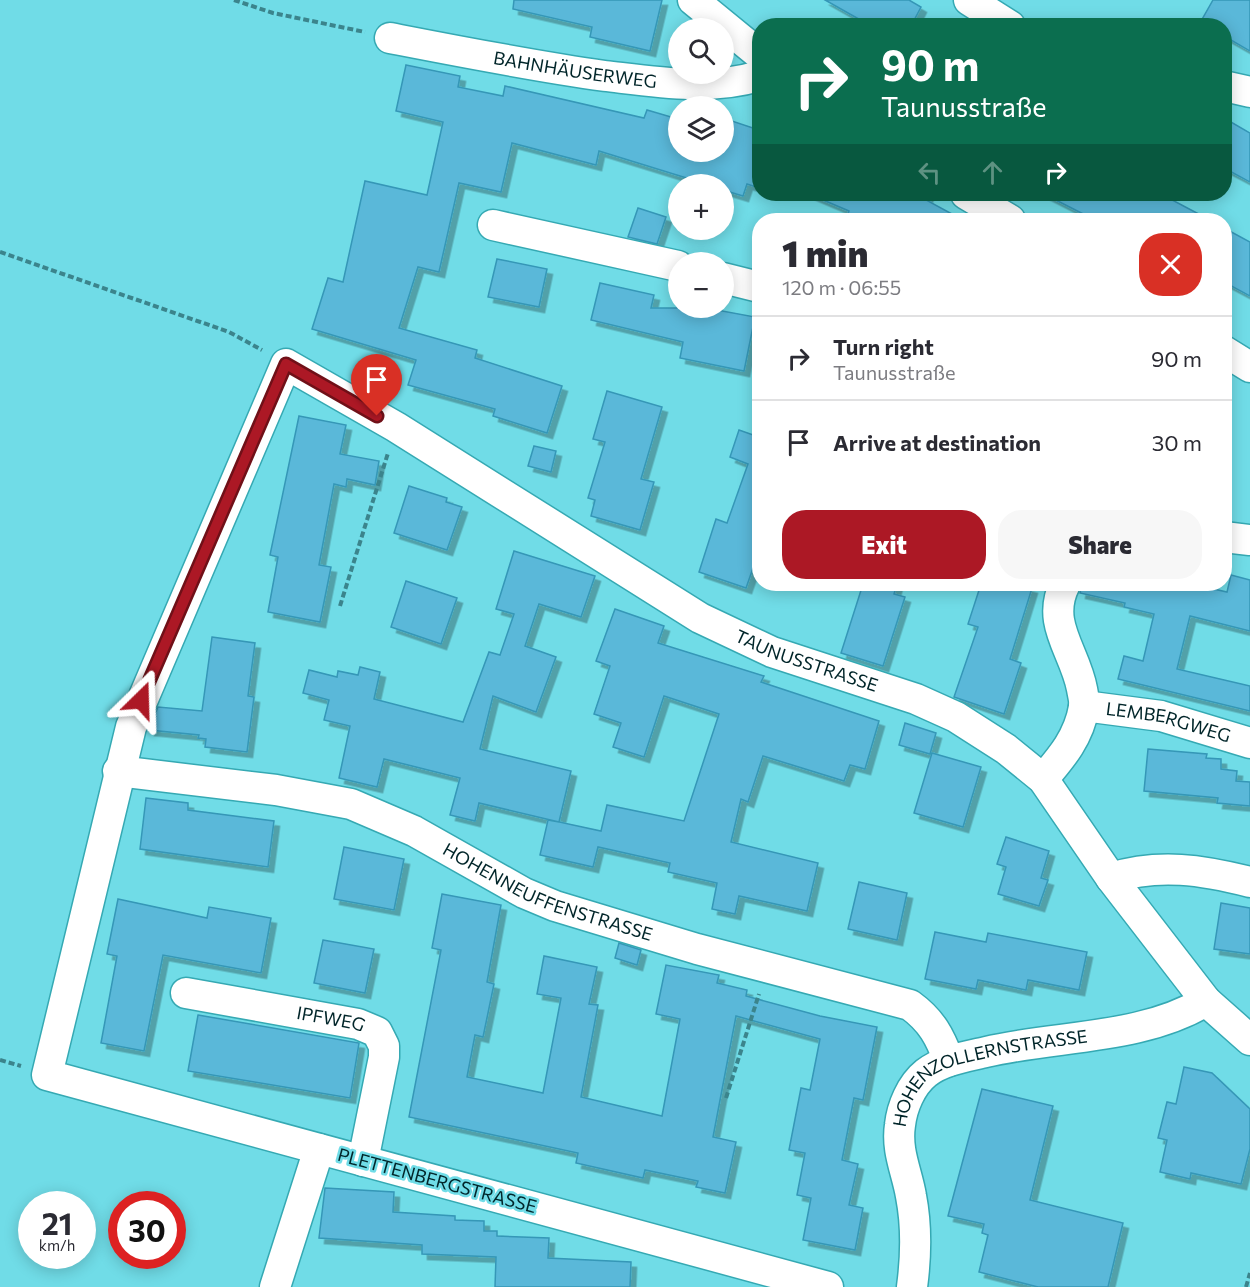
<!DOCTYPE html>
<meta charset="utf-8">
<style>
:root{--surface:#fff;--page:#f7f7f7;--text:#2b2b33;--muted:#7c7c81;--line:#e1e1e2;--accent:#ac1825}
body{margin:0;font-family:Commissioner,sans-serif;background:var(--page);color:var(--text);height:100vh;display:flex;flex-direction:column;font-size:22px;white-space:nowrap}
*{box-sizing:border-box;margin:0}
p{font-size:20px;color:var(--muted)}
.icon{flex:none;width:33px;height:33px;fill:none;stroke:currentColor;stroke-width:2;stroke-linecap:round;stroke-linejoin:round}
.map{position:relative;flex:1;overflow:hidden}
.panel{position:absolute;left:752px;top:213px;width:480px;height:378px;display:flex;flex-direction:column;background:var(--surface);border-radius:24px;box-shadow:0 3px 15px #0003}
.panel>*{flex:none}
.top-card{position:absolute;left:752px;top:18px;width:480px;height:183px;border-radius:24px;box-shadow:0 3px 15px #0003;background:#0b6e4f;color:#fff;overflow:hidden}
.tools{position:absolute;left:668px;top:18px;display:grid;gap:12px}
.tools a{display:grid;place-items:center;width:66px;height:66px;border-radius:50%;background:var(--surface);box-shadow:0 3px 15px #0003;font-size:30px}
.speed{position:absolute;left:18px;top:1191px;display:flex;gap:12px;font-size:30px;font-weight:700;text-align:center}
.speed>*{display:grid;place-content:center;width:78px;height:78px;border-radius:50%;background:var(--surface);box-shadow:0 3px 15px #0003;line-height:1}
.speed small{font-size:15px;font-weight:400}
.speed .limit{border:9px solid #d22;background:#fff;color:#111}
.pin{position:absolute;display:grid;place-items:center;width:51px;height:51px;color:#fff;margin:-62px -26px;border-radius:50% 50% 50% 0;rotate:-45deg;box-shadow:0 0 6px #0007}
.pin .icon{rotate:45deg}
.me{position:absolute;width:66px;margin:-33px;rotate:22deg;stroke-linejoin:round;filter:drop-shadow(0 0 4px #0008)}
.turn{display:flex;align-items:center;gap:21px;height:126px;padding:0 30px;font-size:27px}
.turn .icon{width:78px;height:78px;stroke-width:2.5}
.turn b{display:block;font-size:42px;line-height:51px}
.lanes{display:flex;align-items:center;height:57px;padding:0 30px;background:#0003;justify-content:center;gap:30px;direction:ltr}
.lanes .off{opacity:.35}
.round{display:grid;place-items:center;flex:none;width:63px;height:63px;border-radius:24px;background:var(--page)}
.overview{display:flex;align-items:center;justify-content:space-between;height:102px;padding:0 30px}
h1{font-size:36px;font-weight:800;line-height:45px}
.action{display:flex;gap:12px;margin-top:auto;padding:12px 30px}
.action a{flex:1;height:69px;border-radius:24px;background:var(--accent);color:#fff;font-size:24px;font-weight:800;line-height:69px;text-align:center}
.action a+a{background:var(--page);color:var(--text)}
ul{padding:0;list-style:none}
li{display:flex;align-items:center;gap:18px;height:84px;padding:0 30px;border-top:2px solid var(--line)}
li div{flex:1}
li b{display:block;font-size:22px}
li em{font-style:normal}
.map>svg:first-child{display:block}
.building{fill:#5ab8d9;stroke:#3597b7;stroke-width:1.5;filter:url(#shadow)}
.lines{fill:none;stroke-linecap:round;stroke-linejoin:round}
.minor-casing{stroke:#35a9b3;stroke-width:33}
.path{stroke:#3b848c;stroke-width:4;stroke-dasharray:6 3;stroke-linecap:butt}
.minor{stroke:#fff;stroke-width:30}
.route-casing{stroke:#701018;stroke-width:15}
.route{stroke:#ac1825;stroke-width:10}
.labels{text-anchor:middle;stroke-width:5;stroke-linejoin:round;paint-order:stroke}
.street-label{font-size:18px;fill:#012529;stroke:#70dce7}
</style>
<div class="map">
<svg width="1250" height="1287" viewBox="0 0 1250 1287">
<defs>
<filter id="shadow"><feDropShadow dx="5.5" dy="5.5" stdDeviation="0" flood-color="#0004"/></filter>
</defs>
<rect width="100%" height="100%" fill="#70dce7"/>
<g class="building">
<polygon points="514,0 662,0 650,51 590,37 592,27 513,9"/>
<polygon points="825,0 909,0 921,7 911,26 871,26"/>
<polygon points="1213,0 1250,0 1250,51 1224,36 1224,26 1200,23"/>
<polygon points="406,65 460,76 458,87 503,96 505,86 644,118 647,110 678,119 678,152 723,152 723,118 759,130 759,188 747,184 743,196 723,190 723,184 706,184 599,151 596,165 512,143 501,192 459,183 439,272 418,267 399,328 477,350 475,358 562,386 547,433 493,416 495,409 408,385 416,360 312,329 328,278 343,282 365,181 427,195 443,122 396,111"/>
<polygon points="1224,118 1250,133 1250,182 1224,168"/>
<polygon points="809,194 928,194 926,200 963,220 846,220 849,211"/>
<polygon points="1044,194 1161,194 1210,220 1095,220"/>
<polygon points="638,208 666,217 657,244 628,237"/>
<polygon points="1224,228 1250,242 1250,296 1224,282"/>
<polygon points="497,259 547,269 539,307 488,297"/>
<polygon points="600,283 654,295 651,308 706,308 755,317 744,371 680,358 683,342 591,320"/>
<polygon points="607,391 662,407 641,479 654,482 640,530 591,516 595,500 588,498 605,442 593,439"/>
<polygon points="299,416 346,425 340,454 379,461 375,485 347,479 346,487 334,484 319,565 331,567 320,622 268,612 278,557 270,555"/>
<polygon points="739,430 759,437 759,551 746,588 699,572 716,519 727,523 748,464 730,457"/>
<polygon points="534,446 556,451 551,472 528,466"/>
<polygon points="409,486 447,498 446,502 462,507 447,550 394,533"/>
<polygon points="514,551 595,576 581,617 539,604 525,646 556,657 536,712 493,696 480,749 571,771 559,822 601,831 607,805 684,821 719,714 664,696 644,757 613,747 621,723 594,714 610,666 596,661 615,609 664,626 658,643 764,676 761,682 879,721 865,769 850,765 844,781 763,756 748,802 741,799 731,842 818,863 807,911 739,896 735,914 712,909 717,883 668,872 670,863 598,847 593,867 540,855 548,820 559,822 479,803 475,821 450,815 460,778 384,759 377,787 339,778 350,726 324,720 329,700 303,693 309,670 337,677 338,671 358,675 360,667 380,672 374,699 463,722 489,652 500,655 514,614 496,609"/>
<polygon points="1231,575 1250,580 1250,631 1190,616 1177,669 1250,686 1250,711 1118,679 1124,656 1143,661 1154,614 1124,607 1125,603 1080,593 1082,584 1192,584 1227,592"/>
<polygon points="406,581 457,598 441,644 391,627"/>
<polygon points="863,584 897,584 894,594 905,597 883,666 841,653"/>
<polygon points="981,584 1017,584 1032,588 1010,659 1021,663 1004,714 954,697 978,627 968,624"/>
<polygon points="212,637 255,643 248,696 254,697 247,752 205,747 206,739 198,738 199,735 149,730 158,707 202,711"/>
<polygon points="905,723 936,733 930,754 899,745"/>
<polygon points="1148,749 1207,754 1206,758 1221,759 1221,769 1237,771 1236,781 1250,782 1250,806 1217,803 1218,798 1144,791"/>
<polygon points="932,753 981,767 963,827 914,813"/>
<polygon points="146,798 188,803 188,810 274,821 268,867 140,849"/>
<polygon points="1006,837 1049,851 1041,878 1048,880 1039,906 998,894 1006,867 997,864"/>
<polygon points="344,847 404,859 394,910 334,899"/>
<polygon points="859,882 907,893 897,940 848,929"/>
<polygon points="442,894 501,905 487,982 494,984 483,1037 475,1035 467,1077 543,1093 561,998 537,994 544,956 597,967 589,1004 598,1005 581,1097 662,1116 680,1019 656,1014 666,965 719,975 717,983 747,990 746,996 820,1016 877,1027 863,1100 854,1098 842,1160 858,1164 849,1205 863,1208 855,1250 803,1240 811,1198 797,1195 805,1153 789,1150 801,1088 810,1090 820,1039 736,1016 713,1137 736,1142 725,1193 696,1187 698,1181 645,1170 643,1178 576,1163 578,1153 409,1117 441,950 432,948"/>
<polygon points="118,899 207,918 209,907 271,918 261,973 163,955 144,1051 101,1043 117,956 107,954"/>
<polygon points="1221,903 1250,908 1250,954 1214,949"/>
<polygon points="935,932 986,942 988,933 1087,952 1079,990 1028,980 1026,990 978,980 976,989 925,979"/>
<polygon points="323,940 374,949 365,993 314,983"/>
<polygon points="619,943 641,950 637,965 615,958"/>
<polygon points="198,1015 359,1043 350,1098 188,1071"/>
<polygon points="1184,1067 1212,1073 1250,1109 1250,1149 1241,1184 1191,1173 1190,1179 1160,1172 1167,1140 1158,1138 1167,1102 1176,1104"/>
<polygon points="982,1089 1053,1106 1030,1200 1123,1223 1108,1287 1038,1287 979,1272 988,1235 982,1233 984,1224 948,1216"/>
<polygon points="325,1188 394,1192 393,1212 455,1216 455,1220 484,1221 484,1231 497,1231 497,1236 549,1238 548,1258 631,1262 630,1287 495,1287 496,1257 422,1254 422,1245 319,1238"/>
</g>
<g class="lines">
<g class="minor-casing">
<g id="minor">
<polyline points="693,0 759,54"/>
<polyline points="969,0 1010,26"/>
<path id="s1" d="M390,38c72,14 143,28 215,38 51,6 104,15 154,0"/>
<polyline points="1224,86 1250,92"/>
<polyline points="966,194 1010,220"/>
<polyline points="493,225 678,266"/>
<polyline points="723,278 759,287"/>
<polyline points="1224,351 1250,367"/>
<polyline points="1224,537 1250,540"/>
<path id="s2" d="M1084,706l77,10 89,27"/>
<path id="s3" d="M118,771l158,19 75,14 63,27 110,62 31,13 142,43 213,56c22,16 30,32 39,56"/>
<path d="M1043,779c19,-22 36,-42 41,-72 1,-5 -1,-12 -2,-18 -7,-38 -37,-66 -17,-105"/>
<path d="M1111,878c48,-15 92,-8 139,4"/>
<path id="s4" d="M186,993l172,31 19,8 7,14v11l-21,104"/>
<polyline points="275,1287 319,1149"/>
<path id="s5" d="M828,1287l-781,-212 84,-348 155,-363 110,63 304,191 72,34 144,47 40,18 50,32 37,30 68,99 95,123 44,39"/>
<path id="s6" d="M912,1287c4,-30 5,-60 -1,-91 -4,-24 -15,-45 -11,-71 2,-18 11,-40 26,-52 17,-13 39,-16 60,-21 72,-17 155,-12 220,-51"/>
</g>
</g>
<g class="path">
<polyline points="234,0 273,13 365,32"/>
<polyline points="0,252 229,332 262,350"/>
<polyline points="340,606 388,453"/>
<polyline points="0,1060 21,1066"/>
<polyline points="726,1098 759,994"/>
<polyline points="1246,1287 1250,1273"/>
</g>
<use href="#minor" class="minor"/>
</g>
<g class="lines">
<g class="route-casing">
<polyline id="route" points="141,700 286,364 377,416"/>
</g>
<use href="#route" class="route"/>
</g>
<g class="labels">
<g class="street-label">
<text dy="6" stroke="none"><textPath href="#s1" startOffset="188">BAHNHÄUSERWEG</textPath></text>
<text dy="6" stroke="none"><textPath href="#s5" startOffset="2163">TAUNUSSTRASSE</textPath></text>
<text dy="6" stroke="none"><textPath href="#s2" startOffset="86">LEMBERGWEG</textPath></text>
<text dy="6" stroke="none"><textPath href="#s3" startOffset="452">HOHENNEUFFENSTRASSE</textPath></text>
<text dy="6" stroke="none"><textPath href="#s4" startOffset="147">IPFWEG</textPath></text>
<text dy="6" stroke="none"><textPath href="#s6" startOffset="276">HOHENZOLLERNSTRASSE</textPath></text>
<text transform="translate(437 1181) rotate(15)" y="6">PLETTENBERGSTRASSE</text>
</g>
</g>
</svg>
<div class="tools">
<a><svg class="icon" aria-label="search" viewBox="0 0 24 24"><circle cx="10" cy="10" r="6"/><path d="M15 15l6 6"/></svg></a>
<a><svg class="icon" aria-label="layers" viewBox="0 0 24 24"><path d="M12 4l9 5-9 5-9-5zM3 14l9 5 9-5"/></svg></a>
<a>+</a>
<a>−</a>
</div>
<div class="speed"><div>21<small>km/h</small></div><div class="limit">30</div></div>
<div class="pin" style="left:377px;top:416px;background:#d93025"><svg class="icon" aria-label="arrive" viewBox="0 0 24 24"><path d="M6 21V4h12l-3 4 3 4H6"/></svg></div>
<svg class="me" style="left:141px;top:700px" viewBox="-20 -20 40 40"><path d="M0-17L14 15 0 8-14 15z" fill="#ac1825" stroke="#fff" stroke-width="4"/></svg>
<div class="top-card">
<div class="turn"><svg class="icon" aria-label="right" viewBox="0 0 24 24"><path d="M7 20v-9h11M14 6l5 5-5 5"/></svg><div><b>90 m</b>Taunusstraße</div></div>
<div class="lanes"><svg class="icon off" aria-label="left" viewBox="0 0 24 24"><path d="M17 20v-9H6M10 6l-5 5 5 5"/></svg><svg class="icon off" aria-label="ahead" viewBox="0 0 24 24"><path d="M12 20V5M6 11l6-6 6 6"/></svg><svg class="icon" aria-label="right" viewBox="0 0 24 24"><path d="M7 20v-9h11M14 6l5 5-5 5"/></svg></div>
</div>
<section class="panel">
<div class="overview"><div><h1>1 min</h1><p>120 m · 06:55</p></div><a class="round" style="background:#d93025;color:#fff"><svg class="icon" aria-label="close" viewBox="0 0 24 24"><path d="M6 6l12 12M18 6L6 18"/></svg></a></div>
<ul>
<li><svg class="icon" aria-label="right" viewBox="0 0 24 24"><path d="M7 20v-9h11M14 6l5 5-5 5"/></svg><div><b>Turn right</b><p>Taunusstraße</p></div><em>90 m</em></li>
<li><svg class="icon" aria-label="arrive" viewBox="0 0 24 24"><path d="M6 21V4h12l-3 4 3 4H6"/></svg><div><b>Arrive at destination</b></div><em>30 m</em></li>
</ul>
<div class="action"><a>Exit</a><a>Share</a></div>
</section>
</div>
